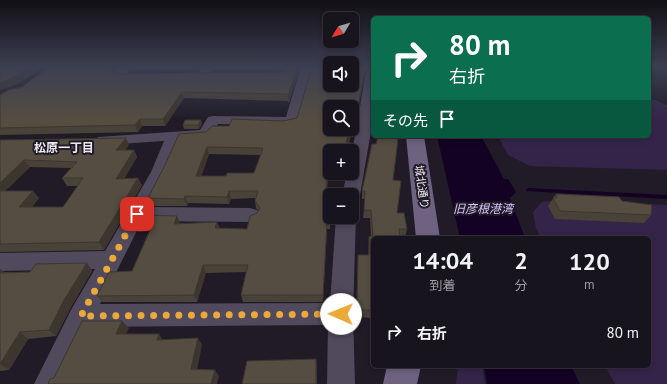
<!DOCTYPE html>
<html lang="ja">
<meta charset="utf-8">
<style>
:root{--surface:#18141d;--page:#211d26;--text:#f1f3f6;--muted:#9f9ea4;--line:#36333b}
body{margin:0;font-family:"PT Sans","Noto Sans JP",sans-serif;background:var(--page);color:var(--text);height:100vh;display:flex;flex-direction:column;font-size:15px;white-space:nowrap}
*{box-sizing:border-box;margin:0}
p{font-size:13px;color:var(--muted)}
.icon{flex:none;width:22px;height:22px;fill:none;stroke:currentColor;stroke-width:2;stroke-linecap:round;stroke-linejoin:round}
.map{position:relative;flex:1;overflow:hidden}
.drawer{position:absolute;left:371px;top:236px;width:280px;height:132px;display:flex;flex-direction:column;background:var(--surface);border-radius:6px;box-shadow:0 2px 6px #0003,0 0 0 1px var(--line)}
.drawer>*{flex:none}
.top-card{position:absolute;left:371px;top:16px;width:280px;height:122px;border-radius:6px;box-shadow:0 2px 6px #0003,0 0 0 1px var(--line);background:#0b6e4f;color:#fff;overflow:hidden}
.needle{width:26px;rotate:232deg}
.fabs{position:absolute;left:323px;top:12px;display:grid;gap:8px}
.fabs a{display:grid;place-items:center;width:36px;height:36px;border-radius:6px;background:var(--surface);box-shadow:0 2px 6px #0003,0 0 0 1px var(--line);font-size:20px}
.pin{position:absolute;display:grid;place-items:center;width:34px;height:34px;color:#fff;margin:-17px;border-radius:8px;box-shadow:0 2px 6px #0006}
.me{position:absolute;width:44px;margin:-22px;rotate:271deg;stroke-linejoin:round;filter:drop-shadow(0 0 3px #0008)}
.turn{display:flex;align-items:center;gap:14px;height:84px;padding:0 12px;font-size:18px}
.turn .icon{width:52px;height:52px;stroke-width:2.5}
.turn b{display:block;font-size:28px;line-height:34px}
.then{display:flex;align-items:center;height:38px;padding:0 12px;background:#0003;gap:8px;font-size:15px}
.eta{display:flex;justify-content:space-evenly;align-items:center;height:68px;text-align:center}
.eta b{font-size:24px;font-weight:700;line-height:28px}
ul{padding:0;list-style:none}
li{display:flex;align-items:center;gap:12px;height:56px;padding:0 12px}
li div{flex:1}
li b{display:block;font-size:15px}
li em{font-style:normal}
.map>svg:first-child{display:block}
.green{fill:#35244a}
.water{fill:#130224}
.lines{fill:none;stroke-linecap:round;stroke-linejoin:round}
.stream{fill:#130224;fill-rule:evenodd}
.street{fill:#51495c;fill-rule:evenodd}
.secondary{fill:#6e6280;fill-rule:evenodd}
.wall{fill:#494238;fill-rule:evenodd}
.shaded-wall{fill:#3c362e}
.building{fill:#554d41;stroke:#3c362e;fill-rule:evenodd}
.route{stroke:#eba93a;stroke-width:7;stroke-dasharray:0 12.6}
.labels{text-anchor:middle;stroke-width:4;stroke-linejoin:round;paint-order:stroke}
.street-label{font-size:11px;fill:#ece9f1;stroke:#201b27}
.neighbourhood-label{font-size:12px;font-weight:bold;fill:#ece9f1;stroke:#201b27}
.water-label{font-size:12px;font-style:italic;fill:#dac2fb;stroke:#201b27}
</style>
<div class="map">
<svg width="667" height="384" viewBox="0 0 667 384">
<rect width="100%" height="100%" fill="#201b27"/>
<g class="green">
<polygon points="649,98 667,105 667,170 530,166 508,155 498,136 649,136"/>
<polygon points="560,200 667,205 667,384 615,384 605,366 649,366 649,238 541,238 536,228 533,212 542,202"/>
<polygon points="458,366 482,366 485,384 456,384"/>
</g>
<g class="water">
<polygon points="437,136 481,136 504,179 508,179 516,192 510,198 525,238 460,238"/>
<polygon points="484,366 571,366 580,384 487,384"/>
</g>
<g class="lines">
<polygon class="stream" points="528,188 667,195 667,199 526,191 526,190"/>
<g class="street">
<polygon points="121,67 133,67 123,77 115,77 113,75"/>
<polygon points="202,67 214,67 208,76 200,76 198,74"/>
<polygon points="287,67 299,67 294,77 266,77 264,75 266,73 286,71"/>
<polygon points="301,67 313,67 297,123 284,126 218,124 208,137 180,140 167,172 149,207 250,208 257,210 260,215 257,220 250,222 142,221 100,304 330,303 336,217 352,217 353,212 356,217 353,314 355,384 327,384 328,325 88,327 62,384 34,384 72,308 95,269 0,271 0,253 105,251 151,172 164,141 103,145 98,143 95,140 98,137 200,130 208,117 213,116 286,117"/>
<polygon points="367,67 373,67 373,120 360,195 357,199 352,201 352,195 342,195 347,173 352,173 352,152"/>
</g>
<g class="secondary">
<polygon points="406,136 424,136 440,238 416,238"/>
<polygon points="387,366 421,366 417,384 383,384"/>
</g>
</g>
<g class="wall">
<polygon points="49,67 286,67 285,70 119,70 114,73 116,74 294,72 297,67 298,73 289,103 288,101 184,98 165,126 142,126 138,132 0,135 0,95 22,87"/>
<path d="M352,67h14l-11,57 -6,18 2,1v7l-1,1h-20v20h-1l-3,27h4v31h-3l-4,73h-80l-2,-7 5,-23 -40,1 -9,29h-95l-5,-6 35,-25 17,-40 -11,1 -4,-8 46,-1 40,5 27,1 11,-18 -2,-3 -1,-7v-3l-24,1 -2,5 -41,-1 -1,3h-36l-3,-8 58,-66 23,-6 54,-5 14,-3zM209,154l52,1 -7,18 -28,3h-25z"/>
<polygon points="201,120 202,124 199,129 184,129 183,125"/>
<path d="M0,140l129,5 -4,5h9l3,7 -13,22 18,6 -38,65 -104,2zM30,167l41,1 -9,10 5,8h11l-15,21h-31l7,-9 -34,-7z"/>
<polygon points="393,180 397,213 407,229 405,237 373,238 373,318 356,317 358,255 368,255 369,236 371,237 370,218 363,218 365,199 362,199 362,191"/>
<polygon points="556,194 622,201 651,215 644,223 555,219 548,206"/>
<polygon points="87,263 92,271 71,307 56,336 28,339 9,370 0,371 0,269 4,272 30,272"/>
</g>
<g class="shaded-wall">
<polygon points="30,67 43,67 16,85 0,90 0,83"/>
<polygon points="112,67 118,67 119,70 112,75 109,69"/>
<polygon points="297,67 298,73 289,103 288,97"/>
<polygon points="365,67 366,67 355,124 346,149 346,142 351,129 352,129"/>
<polygon points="182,92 184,98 165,126 163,119"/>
<polygon points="140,119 142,126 138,132 135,125"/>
<polygon points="201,120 202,124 199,129 198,125"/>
<polygon points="126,138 129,145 120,158 116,150"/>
<polygon points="351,143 350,151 347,151"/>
<polygon points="207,147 209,154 199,183 196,176"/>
<polygon points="134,150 137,157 119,186 116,179"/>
<polygon points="24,160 30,167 0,196 0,183"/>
<polygon points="329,163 329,171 325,205 325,198"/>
<polygon points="138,178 142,185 104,250 99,242"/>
<polygon points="33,191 39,198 25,214 19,207"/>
<polygon points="229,191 231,199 229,204 227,197"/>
<polygon points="185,196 188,203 187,206 184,199"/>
<polygon points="177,216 180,223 177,231 174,224"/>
<polygon points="327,221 327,229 323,302 323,295"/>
<polygon points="217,222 220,229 215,228"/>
<polygon points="87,263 92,271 71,307 56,336 49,330 64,300"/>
<polygon points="203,265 206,273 197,302 194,295"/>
<polygon points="0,269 4,272 0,277"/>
<polygon points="122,321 129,328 123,341 116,334"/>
<polygon points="20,332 28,339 9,370 0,364"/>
<polygon points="159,334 164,342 157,340"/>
<polygon points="198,338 202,345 196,375 191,369"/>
<polygon points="316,359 317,367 317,384 316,384"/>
<polygon points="215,370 219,376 217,384 211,384"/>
</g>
<g class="building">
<polygon points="0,67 30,67 12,78 0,83"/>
<polygon points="49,67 112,67 109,69 116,74 294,72 297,67 288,97 288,94 182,92 163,119 140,119 135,125 0,128 0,95 9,90 22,87"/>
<path d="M312,67h18v18h22v-18h13l-9,50 -4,10v-20h-22v22h21l-5,13 5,1 -4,8h-17v13l-1,-1 -4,35h5v24l-3,-1 -4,74h-82l7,-30h-45l-9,30 -97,1 12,-24 23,-1 21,-47h-19l5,-9 38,1 -3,8 43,-2 -2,6 32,1 3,-13 7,-3 3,-5 -5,-7 3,-10h-29l-2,6 -42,-1 -1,3 -36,-1 17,-33 14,-31 27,-2 6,-6h17l3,-7 51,2 14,-3zM207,147l56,1 -9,25h-27l-1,3h-30z"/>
<polygon points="185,120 201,120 198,125 183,125"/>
<polygon points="378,136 396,136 396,139 398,139 393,180 401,181 397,213 404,213 407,229 399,229 400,238 373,238 373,310 357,310 358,255 369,255 369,236 373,237 371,210 364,210 365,191 362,191 372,144 376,144"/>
<polygon points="126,138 116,150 134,150 116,179 138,178 99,242 0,244 0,191 33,191 19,207 63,207 83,178 62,178 77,162 24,160 0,183 0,140"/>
<polygon points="556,194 619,197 622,201 652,205 651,215 560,211 553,198 557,198"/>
<polygon points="87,263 64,300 49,330 20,332 0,364 0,273 30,272 36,264"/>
<polygon points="82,321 122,321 116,334 159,334 157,340 198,338 191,369 215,370 211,384 48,384 50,379 54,378"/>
<polygon points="316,359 316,384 242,384 247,361"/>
</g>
<linearGradient id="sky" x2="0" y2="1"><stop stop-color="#120f15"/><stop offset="0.55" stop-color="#3c3f52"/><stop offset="1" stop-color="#3c3f52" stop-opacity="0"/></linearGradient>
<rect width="667" height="121" fill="url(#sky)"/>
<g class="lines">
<polyline class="route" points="137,214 81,316 341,314"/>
</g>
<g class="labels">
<g class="street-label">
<text transform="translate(422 187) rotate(82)" y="4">城北通り</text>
</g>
<g class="neighbourhood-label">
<text x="64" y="152">松原一丁目</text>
</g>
<g class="water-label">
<text x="483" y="213">旧彦根港湾</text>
</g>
</g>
</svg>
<div class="fabs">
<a><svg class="needle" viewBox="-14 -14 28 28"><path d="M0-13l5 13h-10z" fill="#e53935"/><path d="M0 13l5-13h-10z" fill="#9f9ea4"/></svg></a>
<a><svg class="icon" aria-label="sound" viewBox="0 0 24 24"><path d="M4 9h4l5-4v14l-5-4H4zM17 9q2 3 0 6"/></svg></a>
<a><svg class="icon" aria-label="search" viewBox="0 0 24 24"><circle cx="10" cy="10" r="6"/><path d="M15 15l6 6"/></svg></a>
<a>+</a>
<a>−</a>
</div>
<div class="pin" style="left:137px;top:214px;background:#d93025"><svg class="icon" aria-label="arrive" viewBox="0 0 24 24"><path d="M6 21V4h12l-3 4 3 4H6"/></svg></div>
<svg class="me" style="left:341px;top:314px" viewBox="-20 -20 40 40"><circle r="19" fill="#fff"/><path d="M0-13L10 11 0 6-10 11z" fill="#eba93a"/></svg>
<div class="top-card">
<div class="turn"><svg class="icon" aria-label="right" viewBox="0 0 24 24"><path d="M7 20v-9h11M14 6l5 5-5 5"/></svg><div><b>80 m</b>右折</div></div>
<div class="then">その先<svg class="icon" aria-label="arrive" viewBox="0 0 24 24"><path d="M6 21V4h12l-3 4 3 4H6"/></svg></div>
</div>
<section class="drawer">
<div class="eta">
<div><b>14:04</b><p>到着</p></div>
<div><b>2</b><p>分</p></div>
<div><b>120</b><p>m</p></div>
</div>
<ul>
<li><svg class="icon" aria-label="right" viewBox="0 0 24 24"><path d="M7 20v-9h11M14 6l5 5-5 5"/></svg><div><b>右折</b></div><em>80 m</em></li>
</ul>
</section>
</div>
